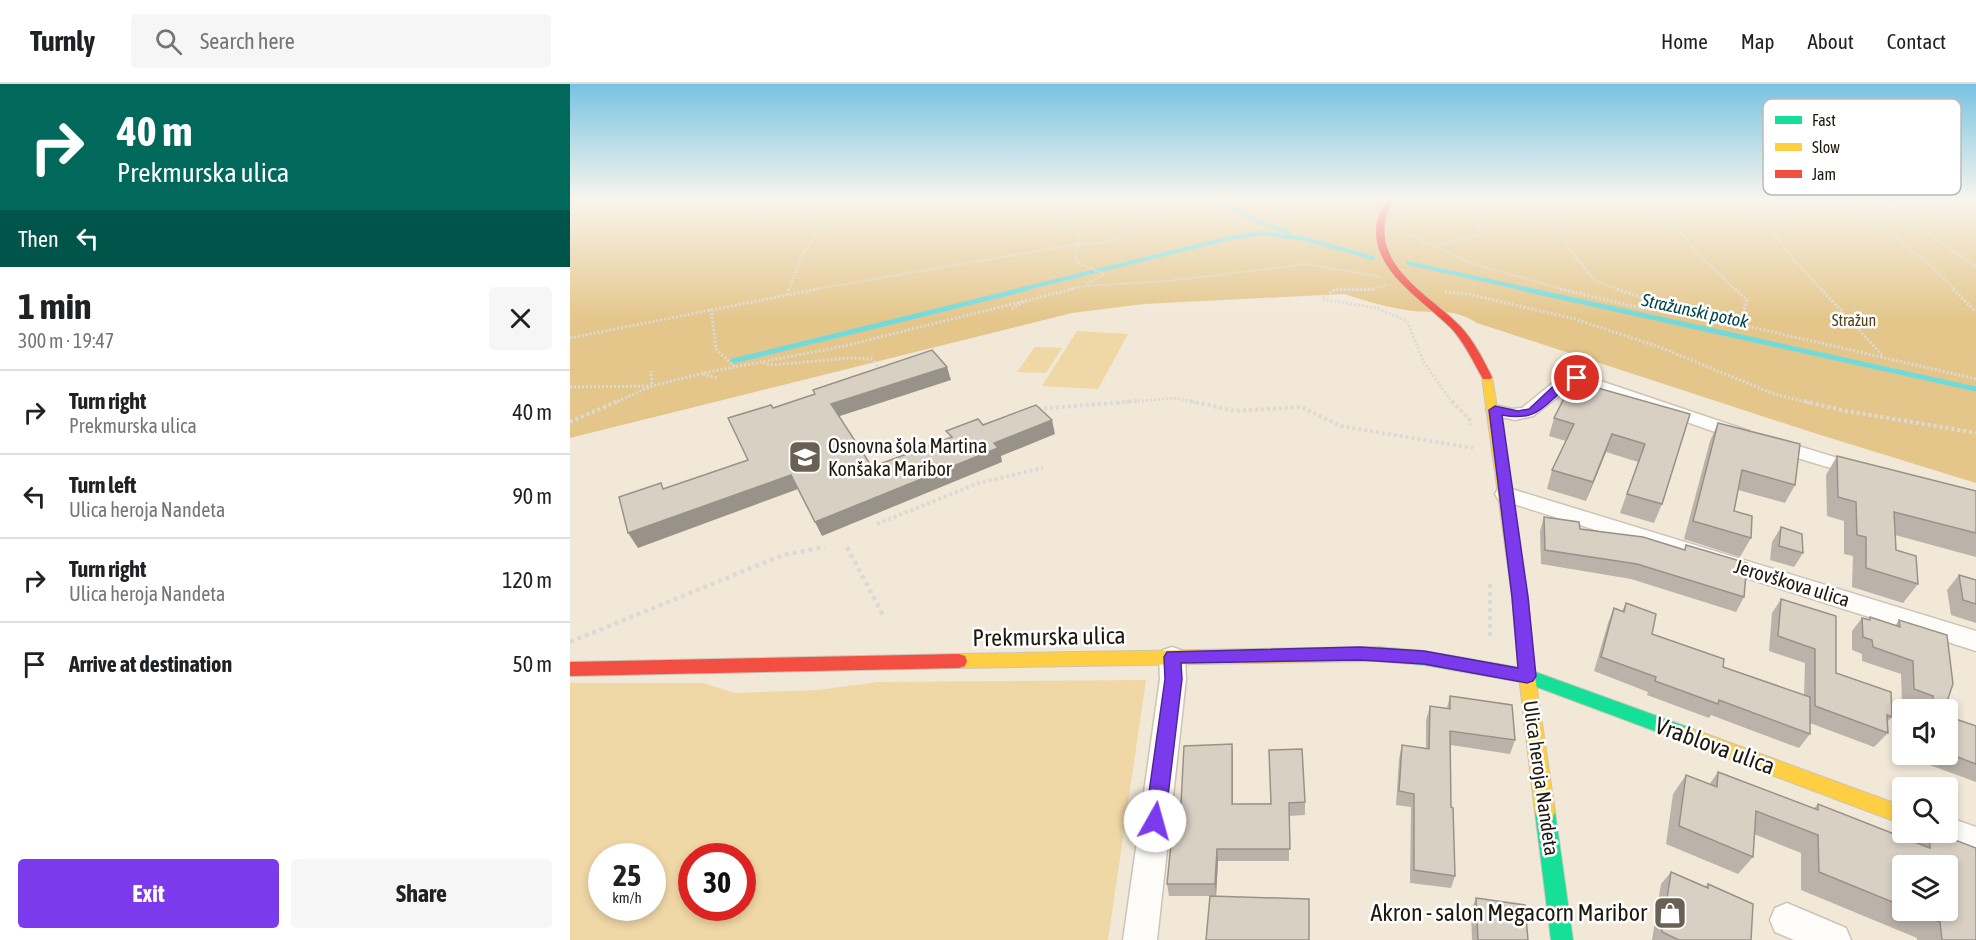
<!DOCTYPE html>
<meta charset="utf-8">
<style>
:root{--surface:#fff;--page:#f6f6f6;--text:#202124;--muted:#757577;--line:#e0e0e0;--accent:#7c3aed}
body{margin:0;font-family:"Asap Condensed",sans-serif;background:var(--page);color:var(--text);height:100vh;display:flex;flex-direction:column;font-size:22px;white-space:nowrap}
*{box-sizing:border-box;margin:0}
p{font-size:20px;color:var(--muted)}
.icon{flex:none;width:33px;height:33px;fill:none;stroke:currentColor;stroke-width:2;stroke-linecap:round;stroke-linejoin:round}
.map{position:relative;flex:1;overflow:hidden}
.drawer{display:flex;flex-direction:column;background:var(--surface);width:570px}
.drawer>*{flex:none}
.hud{background:#00695c;color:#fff;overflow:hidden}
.fabs{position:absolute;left:1322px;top:615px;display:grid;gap:12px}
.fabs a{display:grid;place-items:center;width:66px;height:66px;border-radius:6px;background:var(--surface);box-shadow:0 3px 9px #0003;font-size:30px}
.speed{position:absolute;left:18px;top:759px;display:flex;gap:12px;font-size:30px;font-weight:700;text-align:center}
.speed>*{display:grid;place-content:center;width:78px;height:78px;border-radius:50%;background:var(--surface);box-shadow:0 3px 9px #0003;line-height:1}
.speed small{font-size:15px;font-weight:400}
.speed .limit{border:9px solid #d22;background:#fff;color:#111}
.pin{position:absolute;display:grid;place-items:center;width:51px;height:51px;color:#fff;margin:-26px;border:3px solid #fff;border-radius:50%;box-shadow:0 2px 6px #0007}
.me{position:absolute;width:66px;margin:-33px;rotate:7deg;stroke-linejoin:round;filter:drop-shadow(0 0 4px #0008)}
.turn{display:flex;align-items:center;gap:21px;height:126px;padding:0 18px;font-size:27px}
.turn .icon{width:78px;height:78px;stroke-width:2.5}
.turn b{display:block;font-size:42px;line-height:51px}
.then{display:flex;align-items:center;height:57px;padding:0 18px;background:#0003;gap:12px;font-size:22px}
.round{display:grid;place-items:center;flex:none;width:63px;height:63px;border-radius:6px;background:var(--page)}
.summary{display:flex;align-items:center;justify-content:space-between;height:102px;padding:0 18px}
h1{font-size:36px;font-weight:700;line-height:45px}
.button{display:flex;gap:12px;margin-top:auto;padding:12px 18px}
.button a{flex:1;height:69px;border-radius:6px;background:var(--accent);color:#fff;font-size:24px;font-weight:700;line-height:69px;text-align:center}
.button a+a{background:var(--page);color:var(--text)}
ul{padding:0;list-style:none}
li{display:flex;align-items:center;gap:18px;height:84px;padding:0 18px;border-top:2px solid var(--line)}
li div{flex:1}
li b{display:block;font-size:22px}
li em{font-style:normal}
header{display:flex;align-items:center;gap:36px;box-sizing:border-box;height:84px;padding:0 30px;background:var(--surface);border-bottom:2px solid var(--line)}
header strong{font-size:28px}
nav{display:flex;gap:33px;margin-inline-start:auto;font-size:21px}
.search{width:420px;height:54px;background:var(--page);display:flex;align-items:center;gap:15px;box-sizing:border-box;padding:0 21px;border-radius:6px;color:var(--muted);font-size:22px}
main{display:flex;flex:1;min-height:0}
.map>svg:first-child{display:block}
.green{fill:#f0d7a6;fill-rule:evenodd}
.forest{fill:#e4c68b}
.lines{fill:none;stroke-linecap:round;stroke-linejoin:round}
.stream-far1{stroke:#71dada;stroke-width:4}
.stream{stroke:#71dada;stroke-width:5}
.street-casing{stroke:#ccc4b8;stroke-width:3}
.fast-casing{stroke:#ccc4b8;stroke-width:2}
.slow-casing{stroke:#ccc4b8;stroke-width:2}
.jam-casing{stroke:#ccc4b8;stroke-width:2}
.path-far3{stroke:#dcdad5;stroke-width:2;stroke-dasharray:1.5 1.5;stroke-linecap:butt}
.path-far2{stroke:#dcdad5;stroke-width:3;stroke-dasharray:2 2;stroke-linecap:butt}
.path-far1{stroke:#dcdad5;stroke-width:4;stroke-dasharray:3 3;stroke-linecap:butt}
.path{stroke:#dcdad5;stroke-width:4.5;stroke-dasharray:4 4;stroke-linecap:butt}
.street{fill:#fdfcf9;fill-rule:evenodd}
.fast{fill:#16e098;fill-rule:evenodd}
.slow{fill:#ffcf43;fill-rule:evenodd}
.jam{fill:#f24e42;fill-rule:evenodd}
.wall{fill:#bbb3a9;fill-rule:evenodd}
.shaded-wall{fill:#989289}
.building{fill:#d9d0c4;stroke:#989289;stroke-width:1.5}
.route{fill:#7c3aed;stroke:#51269a;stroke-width:1.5}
.labels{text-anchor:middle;stroke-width:5;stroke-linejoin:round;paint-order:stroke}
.far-park-label{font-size:16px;fill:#524018;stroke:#fff}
.far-water-label{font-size:18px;font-style:italic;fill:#004649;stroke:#fff}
.poi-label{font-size:20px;fill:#1e180d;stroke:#fff;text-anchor:start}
.street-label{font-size:20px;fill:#1e180d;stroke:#fff}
.near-street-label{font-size:24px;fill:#1e180d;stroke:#fff}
.near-poi-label{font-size:24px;fill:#1e180d;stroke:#fff;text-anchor:end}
.key{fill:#fff;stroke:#bcbab6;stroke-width:1.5}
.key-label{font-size:16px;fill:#1e180d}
</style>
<header>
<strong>Turnly</strong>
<div class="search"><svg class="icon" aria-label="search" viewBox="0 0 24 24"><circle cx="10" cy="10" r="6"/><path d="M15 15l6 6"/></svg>Search here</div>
<nav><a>Home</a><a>Map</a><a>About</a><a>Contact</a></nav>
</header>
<main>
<section class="drawer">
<div class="hud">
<div class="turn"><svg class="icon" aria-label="right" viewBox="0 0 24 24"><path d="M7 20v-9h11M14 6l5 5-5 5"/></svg><div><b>40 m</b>Prekmurska ulica</div></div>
<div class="then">Then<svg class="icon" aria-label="left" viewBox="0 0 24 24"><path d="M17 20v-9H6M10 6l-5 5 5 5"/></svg></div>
</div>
<div class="summary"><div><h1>1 min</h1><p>300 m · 19:47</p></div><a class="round"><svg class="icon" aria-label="close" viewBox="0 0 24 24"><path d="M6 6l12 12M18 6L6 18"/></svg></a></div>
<ul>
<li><svg class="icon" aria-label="right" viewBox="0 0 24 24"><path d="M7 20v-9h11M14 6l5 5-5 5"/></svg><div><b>Turn right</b><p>Prekmurska ulica</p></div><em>40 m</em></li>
<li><svg class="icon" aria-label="left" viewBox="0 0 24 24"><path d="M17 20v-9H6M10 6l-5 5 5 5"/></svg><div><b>Turn left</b><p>Ulica heroja Nandeta</p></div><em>90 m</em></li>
<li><svg class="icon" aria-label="right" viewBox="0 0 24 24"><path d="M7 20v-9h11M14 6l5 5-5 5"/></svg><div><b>Turn right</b><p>Ulica heroja Nandeta</p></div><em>120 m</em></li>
<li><svg class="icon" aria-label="arrive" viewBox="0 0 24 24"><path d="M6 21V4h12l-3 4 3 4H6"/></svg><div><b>Arrive at destination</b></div><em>50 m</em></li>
</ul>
<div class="button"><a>Exit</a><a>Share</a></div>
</section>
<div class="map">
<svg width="1406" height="856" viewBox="0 0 1406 856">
<rect width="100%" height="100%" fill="#f2e8d8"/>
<g class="green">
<polygon points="507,247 558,250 528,305 472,302"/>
<polygon points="465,263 492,264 476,289 447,288"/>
<path d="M576,596l-38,260h-538v-257h133l32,10 83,-3 60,-8zM82,772v52h-50v-52zM122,772h50v52h-50z"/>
</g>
<path class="forest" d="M0,116h1406v283l-162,-50 -337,-110c-24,-16 -38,-9 -64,-12 -24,-3 -47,-10 -69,-17l-200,10 -72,9 -502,125z"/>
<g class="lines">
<g class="stream-far1">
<polyline points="652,116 676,132 719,149"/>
<polyline points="732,154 803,174"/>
<polyline points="838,179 960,206"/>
<polyline points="449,206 656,155 691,149 734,155"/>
</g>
<g class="stream">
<polyline points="954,205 1406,305"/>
<polyline points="163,277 455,205"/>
</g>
<g class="street-casing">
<g id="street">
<polygon points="1007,289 1179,347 1181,351 1179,355 1165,355 1006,299 963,332 945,336 919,330 916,326 919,322 925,321 942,325 952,324 985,297"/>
<polygon points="1202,354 1297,383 1300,387 1297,391 1290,393 1195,364 1193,360 1195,356"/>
<polygon points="935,403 1406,547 1406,567 928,415 925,410 928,405"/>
<polygon points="602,563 611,566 615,573 616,595 587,856 553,856 590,595 589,573 593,566"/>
<polygon points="1377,733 1406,743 1406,773 1366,759 1362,748 1377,748"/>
<polygon points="1217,819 1276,844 1281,856 1224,856 1205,848 1200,836 1205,824"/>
</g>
</g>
<g class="fast-casing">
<g id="fast">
<polygon points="807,563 854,567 957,585 1123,645 1126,651 1123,657 1117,659 956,599 854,581 807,577 801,575 799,570 801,565"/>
<polygon points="975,719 982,721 985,728 1003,856 981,856 965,728 968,721"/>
</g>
</g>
<g class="slow-casing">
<g id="slow">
<polygon points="917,290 922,293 958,513 965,592 985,728 982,735 975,737 968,735 965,728 949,592 942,513 912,293"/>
<polygon points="807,563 813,565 815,570 813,575 807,577 389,584 383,582 381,577 383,572 389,570"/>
<polygon points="1117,643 1332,722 1332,740 1111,657 1108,651 1111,645"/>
</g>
</g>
<g class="jam-casing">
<g id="jam">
<path d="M816,116h7c-3,7 -7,15 -8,22 -7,48 47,75 75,104 14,15 23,33 32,51l-1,2h-8c-10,-17 -18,-36 -32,-51 -29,-29 -83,-59 -74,-107 2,-7 6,-15 9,-21z"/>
<polygon points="389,570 395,572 397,577 395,582 389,584 0,592 0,578"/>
</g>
</g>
<g class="path-far3">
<polyline points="744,116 799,123"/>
<polyline points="975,116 1000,166 1025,197 1051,206"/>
<polyline points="1084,116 1130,172 1166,206"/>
<polyline points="1171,116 1191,132 1217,168 1252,206"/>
<polyline points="1284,116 1287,123 1357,178 1385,206"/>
<polyline points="1320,116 1314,118 1406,183"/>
<polyline points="1398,116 1406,120"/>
<polyline points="1378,126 1406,123"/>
<polyline points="828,146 903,180 996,206"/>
<polyline points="866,161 911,151 900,116"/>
<polyline points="517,200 535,190 507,179 505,169 509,160 533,159 555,151 587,116"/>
<polyline points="219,206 232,171 249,146 232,127 230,116"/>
<polyline points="240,206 509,160 506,148 483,116"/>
<polyline points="497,206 514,202 598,197 736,180 811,193"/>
<polyline points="764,206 800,206 816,201"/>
</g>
<g class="path-far2">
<polyline points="804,205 765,205 752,215 806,224 837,237 854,279 883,319"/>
<polyline points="990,205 1075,225 1108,226 1406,295"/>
<polyline points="1047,205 1103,224"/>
<polyline points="1165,205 1177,216 1169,240"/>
<polyline points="1251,205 1313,272"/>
<polyline points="1383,205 1406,228"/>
<polyline points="875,208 898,210 1005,235 1092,264 1204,310 1240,319"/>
<polyline points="217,211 219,205"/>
<polyline points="141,225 146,265 165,283"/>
<polyline points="442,225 456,216"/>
<polyline points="0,254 248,205"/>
<polyline points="193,279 203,281 280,274 301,275 311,286"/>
<polyline points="133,290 147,294"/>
<polyline points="0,303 82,302 81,287"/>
<polyline points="44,319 82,302 133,289 270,263 503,205"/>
<polyline points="548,319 606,314 627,319"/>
</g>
<g class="path-far1">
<polyline points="620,317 665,327 731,323 771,342 903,364"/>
<polyline points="882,317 901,337 901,341"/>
<polyline points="1234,317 1271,326 1406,349"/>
<polyline points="468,325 567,317"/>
<polyline points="0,338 48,317"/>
<polyline points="307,440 409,399 473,384"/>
</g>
<g class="path">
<polyline points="277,463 314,533"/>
<polyline points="920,500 920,553"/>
<polyline points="0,558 213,471 255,463"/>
</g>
<use href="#street" class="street"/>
<use href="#fast" class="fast"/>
<use href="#slow" class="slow"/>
<use href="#jam" class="jam"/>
</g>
<g class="wall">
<polygon points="1120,330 1092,420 1084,439 1050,429 1068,378 1036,368 1016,417 977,405 982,386 996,357 979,352 984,334"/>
<polygon points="1148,339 1225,401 1215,419 1168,406 1164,427 1181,454 1170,473 1114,455 1140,357"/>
<polygon points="1267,372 1406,407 1406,473 1325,451 1326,466 1348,500 1333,519 1282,503 1283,472 1274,470 1274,437 1257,432 1256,391"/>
<polygon points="974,433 1010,445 1114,466 1116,461 1174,513 1166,528 1061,495 971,480 970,447"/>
<polygon points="1211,443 1233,469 1224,483 1200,476 1202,458"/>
<polygon points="1389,491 1406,496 1406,539 1381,531 1377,506"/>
<polygon points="1211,515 1266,589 1322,633 1317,638 1318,649 1304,663 1240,639 1240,650 1229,664 1141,631 1139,634 1077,611 1078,608 1024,587 1038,539 1044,524 1052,527 1056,519 1082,550 1153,583 1234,611 1235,579 1199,567 1202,529"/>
<polygon points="1300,533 1325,542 1329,536 1374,626 1350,626 1332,619 1331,590 1292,577 1292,570 1282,566 1282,547 1292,534 1299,536"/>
<polygon points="880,612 945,656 940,670 881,661 881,723 885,792 881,804 840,799 841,723 826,721 829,675 832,661 856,664 856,636 860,622 877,624"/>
<polygon points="1377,632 1406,642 1406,698 1357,680 1356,670 1377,670"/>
<polygon points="662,660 663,720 735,718 735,731 719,732 719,777 648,777 646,812 599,812 597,800 611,719"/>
<path d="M1148,688l96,36 4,-4 97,38 11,-10h8l42,108h-59v-2l-116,-48v-37l-47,-19 -1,23 -15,17 -72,-30 7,-50 13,-19 23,10zM1332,782l45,44h-45z"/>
<polygon points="1101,788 1135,803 1138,800 1181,856 1082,856 1091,800"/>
<polygon points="906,814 958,856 902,856 901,827"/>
</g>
<g class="shaded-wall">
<polygon points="377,283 381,296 267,333 261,320"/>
<polygon points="482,336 485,350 431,372 432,378 252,452 245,438 424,359"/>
<polygon points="1042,350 1036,368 1016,417 1023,398"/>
<polygon points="221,391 228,405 68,464 58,449"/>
<polygon points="662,660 663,673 663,732 662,720"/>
<polygon points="647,765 648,777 646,812 645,800"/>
</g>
<g class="building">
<polygon points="362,266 377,283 261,320 302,383 382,353 376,347 408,335 413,341 466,321 482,336 424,359 428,364 245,438 221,391 58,449 49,413 91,399 93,405 178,376 158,334 201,321 203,324 245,310 243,306"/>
<polygon points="1003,297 1120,330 1092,420 1057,410 1075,360 1042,350 1023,398 982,386 1004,340 984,334"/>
<polygon points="1148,339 1230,360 1225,401 1172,386 1164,427 1182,432 1181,454 1123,437"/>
<polygon points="1267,372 1406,407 1406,449 1324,428 1326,466 1346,472 1348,500 1296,484 1296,453 1287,451 1286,418 1268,413"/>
<polygon points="974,433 1009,438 1010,445 1073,453 1115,466 1116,461 1177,479 1174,513 1067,480 975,466"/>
<polygon points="1211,443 1232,450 1233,469 1209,462"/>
<polygon points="1389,491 1406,496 1406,520 1393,516"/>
<polygon points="1211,515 1266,532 1266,589 1321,608 1322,633 1317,631 1318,649 1245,622 1245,565 1208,552"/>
<polygon points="1056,519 1086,530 1082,550 1154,575 1153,583 1240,613 1240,650 1149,616 1148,620 1085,597 1086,593 1031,573 1044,524 1054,528"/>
<polygon points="1300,533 1330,543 1329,536 1377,551 1383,600 1374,626 1365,626 1363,612 1344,605 1343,577 1303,563 1302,556 1293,553 1292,534 1300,536"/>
<polygon points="880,612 942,621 945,656 880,647 881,723 883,724 885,792 844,786 844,710 829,707 832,661 859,665 860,622 880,625"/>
<polygon points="1377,632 1406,642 1406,680 1377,669"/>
<polygon points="662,660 662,720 701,720 699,666 732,665 735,718 719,719 720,765 647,765 645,800 597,800 605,719 611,719 614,662"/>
<polygon points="1148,688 1248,726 1248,720 1360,764 1359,748 1364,748 1406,764 1406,856 1372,856 1370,838 1342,826 1377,826 1377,782 1332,782 1332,822 1249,788 1248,751 1186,727 1183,773 1109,742 1116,691 1147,703"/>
<polygon points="1101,788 1138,804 1138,800 1183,820 1181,856 1109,856 1092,848"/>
<polygon points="640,812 739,815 739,856 636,856"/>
<polygon points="906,814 955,821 958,856 908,856"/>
</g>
<linearGradient id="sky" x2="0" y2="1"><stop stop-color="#78c3e2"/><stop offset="0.49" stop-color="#f9f5ed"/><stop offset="1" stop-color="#f9f5ed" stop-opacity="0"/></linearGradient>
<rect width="1406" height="235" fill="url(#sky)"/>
<path class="route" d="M1007,291l4,1v5c-36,13 -34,43 -79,34l26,182 8,79 -3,5 -6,2 -103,-19 -64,-4 -179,3 1,16 -17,142 -3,7 -7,3 -7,-3 -3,-7 20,-142 -1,-22 3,-5 193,-5 64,4 94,17 -6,-71 -23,-187 6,-4 23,5 11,-2 29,-27z"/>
<defs>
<g id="school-square" transform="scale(1.725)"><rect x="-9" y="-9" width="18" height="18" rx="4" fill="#686154" stroke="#fff"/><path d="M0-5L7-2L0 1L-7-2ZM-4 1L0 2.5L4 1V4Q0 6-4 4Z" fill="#fff"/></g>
<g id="shop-square" transform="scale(1.725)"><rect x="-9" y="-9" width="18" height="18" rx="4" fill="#686154" stroke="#fff"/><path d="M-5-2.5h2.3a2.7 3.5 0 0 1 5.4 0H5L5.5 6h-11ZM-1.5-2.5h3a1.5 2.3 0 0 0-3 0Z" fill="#fff"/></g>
</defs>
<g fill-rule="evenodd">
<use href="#school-square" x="235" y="373"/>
<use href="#shop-square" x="1100" y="829"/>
</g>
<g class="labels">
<g class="far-park-label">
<text x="1284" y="242">Stražun</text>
</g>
<g class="far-water-label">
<text transform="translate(1125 227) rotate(12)" y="6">Stražunski potok</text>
</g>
<g class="poi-label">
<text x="258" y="369">Osnovna šola Martina<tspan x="258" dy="23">Konšaka Maribor</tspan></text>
</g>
<g class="street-label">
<text transform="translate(1222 499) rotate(17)" y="7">Jerovškova ulica</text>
<text transform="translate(971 694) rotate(82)" y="7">Ulica heroja Nandeta</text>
</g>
<g class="near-street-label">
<text transform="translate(479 553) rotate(-1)" y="8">Prekmurska ulica</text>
<text transform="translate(1145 662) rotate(20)" y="8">Vrablova ulica</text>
</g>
<g class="near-poi-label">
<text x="1077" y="837">Akron - salon Megacorn Maribor</text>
</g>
</g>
<rect x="1193" y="15" width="198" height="96" rx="9" class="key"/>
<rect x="1205" y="32" width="27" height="8" fill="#16e098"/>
<rect x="1205" y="59" width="27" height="8" fill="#ffcf43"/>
<rect x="1205" y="86" width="27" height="8" fill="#f24e42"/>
<g class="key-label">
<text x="1242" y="42">Fast</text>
<text x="1242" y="69">Slow</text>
<text x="1242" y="96">Jam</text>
</g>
</svg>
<div class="fabs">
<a><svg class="icon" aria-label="sound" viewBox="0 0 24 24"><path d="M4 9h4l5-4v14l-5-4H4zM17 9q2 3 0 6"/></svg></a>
<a><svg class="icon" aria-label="search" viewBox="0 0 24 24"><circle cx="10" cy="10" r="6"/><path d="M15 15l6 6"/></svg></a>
<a><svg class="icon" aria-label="layers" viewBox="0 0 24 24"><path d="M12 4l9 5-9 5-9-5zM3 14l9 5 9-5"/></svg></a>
</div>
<div class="speed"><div>25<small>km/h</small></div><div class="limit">30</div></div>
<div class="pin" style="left:1007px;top:294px;background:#d93025"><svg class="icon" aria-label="arrive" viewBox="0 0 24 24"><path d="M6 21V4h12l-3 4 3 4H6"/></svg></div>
<svg class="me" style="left:585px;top:737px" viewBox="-20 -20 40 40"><circle r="19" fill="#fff"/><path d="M0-13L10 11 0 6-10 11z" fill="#7c3aed"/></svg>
</div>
</main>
